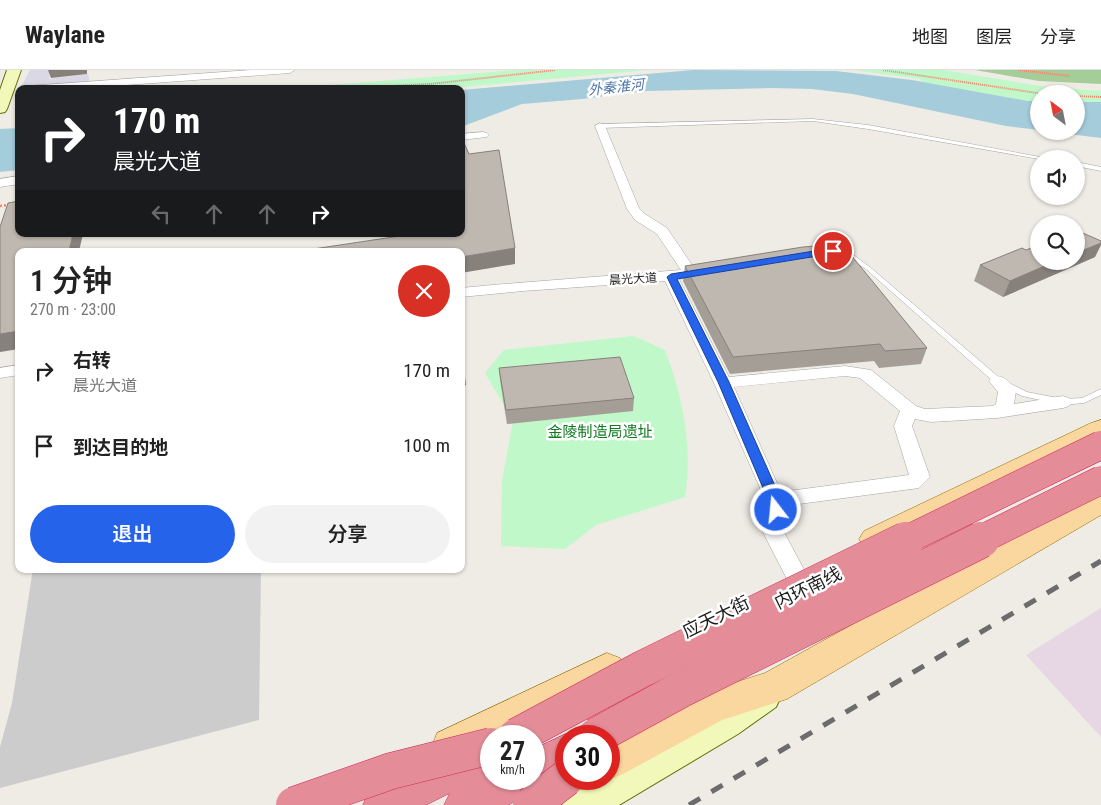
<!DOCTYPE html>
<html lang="zh">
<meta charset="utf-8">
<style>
:root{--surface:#fff;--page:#f2f2f2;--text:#222;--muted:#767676;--line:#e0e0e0;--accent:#2563eb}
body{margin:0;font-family:"Roboto Condensed","Noto Sans SC",sans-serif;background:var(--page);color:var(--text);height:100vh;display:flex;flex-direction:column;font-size:19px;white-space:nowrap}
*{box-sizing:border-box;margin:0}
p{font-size:16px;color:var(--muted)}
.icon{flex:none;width:28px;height:28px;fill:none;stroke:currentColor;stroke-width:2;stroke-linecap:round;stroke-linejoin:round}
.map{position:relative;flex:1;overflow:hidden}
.drawer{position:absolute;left:15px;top:178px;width:450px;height:325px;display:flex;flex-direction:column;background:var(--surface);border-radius:10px;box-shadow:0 1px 4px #0004}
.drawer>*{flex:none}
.banner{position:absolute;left:15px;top:15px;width:450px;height:152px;border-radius:10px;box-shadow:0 1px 4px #0004;background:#202124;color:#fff;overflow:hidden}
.needle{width:32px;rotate:328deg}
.fabs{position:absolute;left:1030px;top:15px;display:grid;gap:10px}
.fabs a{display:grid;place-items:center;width:55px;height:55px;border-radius:50%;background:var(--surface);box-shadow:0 1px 4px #0004;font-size:25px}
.speed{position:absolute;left:480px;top:655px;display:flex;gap:10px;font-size:25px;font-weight:700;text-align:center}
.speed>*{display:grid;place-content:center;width:65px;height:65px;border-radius:50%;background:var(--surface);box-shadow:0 1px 4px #0004;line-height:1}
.speed small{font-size:12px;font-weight:400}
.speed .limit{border:8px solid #d22;background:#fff;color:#111}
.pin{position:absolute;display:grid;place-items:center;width:42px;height:42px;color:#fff;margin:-21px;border:2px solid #fff;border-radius:50%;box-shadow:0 1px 5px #0007}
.me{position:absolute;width:55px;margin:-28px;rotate:344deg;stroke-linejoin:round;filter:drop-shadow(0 0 4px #0008)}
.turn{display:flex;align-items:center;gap:18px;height:105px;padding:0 15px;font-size:22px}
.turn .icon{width:65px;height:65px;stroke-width:2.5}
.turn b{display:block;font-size:35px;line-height:42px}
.lanes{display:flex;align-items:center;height:48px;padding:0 15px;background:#0003;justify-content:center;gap:25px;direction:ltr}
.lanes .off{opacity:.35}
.round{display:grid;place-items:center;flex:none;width:52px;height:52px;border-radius:26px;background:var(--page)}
.summary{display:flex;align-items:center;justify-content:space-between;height:85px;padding:0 15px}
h1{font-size:30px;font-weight:600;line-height:38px}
.button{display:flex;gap:10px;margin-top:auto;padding:10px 15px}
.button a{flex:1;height:58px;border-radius:30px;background:var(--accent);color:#fff;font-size:20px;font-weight:600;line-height:58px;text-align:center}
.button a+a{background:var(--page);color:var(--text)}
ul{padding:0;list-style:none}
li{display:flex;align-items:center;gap:15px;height:75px;padding:0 15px}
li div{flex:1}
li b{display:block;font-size:19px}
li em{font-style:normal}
header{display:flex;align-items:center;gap:30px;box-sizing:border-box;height:70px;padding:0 25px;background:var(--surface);border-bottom:1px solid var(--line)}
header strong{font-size:24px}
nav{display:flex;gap:28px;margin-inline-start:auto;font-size:18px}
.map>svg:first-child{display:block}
.industrial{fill:#e7d6e3}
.religious{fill:#ccc}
.forest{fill:#a5cd99}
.park{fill:#c1f8c9}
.plaza{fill:#d9d8e4}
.water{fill:#a5ccdb}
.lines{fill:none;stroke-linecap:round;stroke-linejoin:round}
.lane-casing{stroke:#a5a5a5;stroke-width:1}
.street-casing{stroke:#a5a5a5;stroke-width:1}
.secondary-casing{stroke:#607208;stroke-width:2}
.primary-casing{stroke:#936d04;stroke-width:1}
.highway-casing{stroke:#d52859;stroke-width:1}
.path-far1{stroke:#f6846d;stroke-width:2;stroke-dasharray:1 1;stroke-linecap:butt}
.path{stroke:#f6846d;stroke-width:2.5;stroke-dasharray:2 2;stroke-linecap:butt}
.lane{fill:#fff;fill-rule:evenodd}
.street{fill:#fff;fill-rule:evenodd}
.secondary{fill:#f1f8b9;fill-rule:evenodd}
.primary{fill:#f9d79e;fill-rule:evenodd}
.highway{fill:#e48d98;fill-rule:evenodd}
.rail{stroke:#6c6c6c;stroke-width:5;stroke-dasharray:13 13;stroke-linecap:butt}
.highway-bridge-far1-casing{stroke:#d52859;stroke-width:29;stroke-linecap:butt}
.highway-bridge-casing{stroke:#d52859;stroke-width:37;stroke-linecap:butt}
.highway-bridge-far1{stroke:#e48d98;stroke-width:28}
.highway-bridge{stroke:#e48d98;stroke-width:36}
.wall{fill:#a49e97}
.shaded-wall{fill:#86817b}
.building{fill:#bfb8b0;stroke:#86817b}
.route{fill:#2563eb;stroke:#184099}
.labels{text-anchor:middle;stroke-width:5;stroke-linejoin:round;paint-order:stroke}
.far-street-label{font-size:12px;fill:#1e1e1e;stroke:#fff}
.far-water-label{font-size:14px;font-style:italic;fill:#4c76ab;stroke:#fff}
.park-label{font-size:15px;fill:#0e791e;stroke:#fff}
.near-street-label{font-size:18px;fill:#1e1e1e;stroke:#fff}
</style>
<header>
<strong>Waylane</strong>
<nav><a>地图</a><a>图层</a><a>分享</a></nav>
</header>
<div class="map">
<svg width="1101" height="735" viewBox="0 0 1101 735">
<rect width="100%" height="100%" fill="#eeece4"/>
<polygon class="industrial" points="1101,538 1101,667 1026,585"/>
<polygon class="religious" points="33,499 261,499 259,650 0,718 0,677 12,633"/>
<polygon class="forest" points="975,0 1101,0 1101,14 1039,11"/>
<g class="park">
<polygon points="516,0 649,0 440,19 281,19"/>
<polygon points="853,0 944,0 1047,17 1101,21 1101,32 1076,32 1076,24 1039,24 1039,31 1028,31 922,12 920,9"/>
<path d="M634,266l31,14c18,48 28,95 20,147l-89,28 -31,24 -64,-3 1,-65 11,-60 -28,-48 19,-23z"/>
</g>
<polygon class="plaza" points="30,0 51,0 49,9 88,4 90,12 21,17"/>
<g class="water">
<polygon points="693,0 836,1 912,10 1028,31 1039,31 1039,60 1006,56 853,24 812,19 771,18 647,21 582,29 522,34 461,57 461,20"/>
<polygon points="1076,32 1101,32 1101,68 1045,61 1076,61"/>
<polygon points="19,58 19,100 0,102 0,59"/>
</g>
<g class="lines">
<g class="lane-casing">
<g id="lane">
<polygon points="813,49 868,55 1051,89 1039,89 868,59 813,51 600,58 597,56 600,54"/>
<polygon points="1076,92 1101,97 1101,101 1076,96"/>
<polygon points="841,181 851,183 871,198 1001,309 1027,322 1063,329 1082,328 1101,319 1101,325 1084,333 1063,335 1022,326 995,313 867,200 847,186 839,184 839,182"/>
</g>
</g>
<g class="street-casing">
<g id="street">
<polygon points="251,0 295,0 290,3 72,19 23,19 28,16"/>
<path d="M600,53l5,3 34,82 6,6 22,14 27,40h19l2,3 -2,3 -34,5 50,98 116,-11 26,4 45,36 9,3 68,-3 3,-2 2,-12 -9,-11 3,-4c12,-3 18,5 24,14l-2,13 49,-8 6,2 3,4 -3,4 -6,2 -66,10 -66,4 -16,-3 -3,7 18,51 -11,11 -135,18 1,4 -8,9 31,58 -3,6 -8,3 -8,-3 -34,-66 3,-5 6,-5 -4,-19 -46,-105 -49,-102 -142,10 -62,6v-9l31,-3 189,-15 -24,-36 -22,-14 -8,-11 -32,-83zM845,306l15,2 40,33 -6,15 15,49 -128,17 -47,-105z"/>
<polygon points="483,62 487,63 489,65 487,67 461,70 461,64"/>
<polygon points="19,106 19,114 0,117 0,109"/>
<polygon points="19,295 19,305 0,308 0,298"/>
</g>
</g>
<g class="secondary-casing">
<g id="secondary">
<polygon points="7,0 21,0 7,39 5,42 0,43 0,20"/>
<path d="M763,610l13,5 5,11 -5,11 -38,27 -119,71h-57c10,-22 24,-26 47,-26v-11l103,-58 38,-25z"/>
</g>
</g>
<g class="primary-casing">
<g id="primary">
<polygon points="1101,350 1101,370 886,477 875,481 864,477 859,469 864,461 1091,353"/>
<polygon points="1101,420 1101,445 787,629 722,650 623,704 609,710 606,709 609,709 609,670 699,624 765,603 1090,423"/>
<polygon points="607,583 620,588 625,599 620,610 510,666 491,666 491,676 451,695 437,689 432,676 437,663"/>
</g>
</g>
<g class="highway-casing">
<polygon id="highway" points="566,664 571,666 566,666 566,704 548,714 533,719 531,723 508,735 444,735 450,723 426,735 363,735 369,720 470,672 484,678 490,691 484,704 491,701 491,709 534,709 534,679"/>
</g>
<g class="path-far1">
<polyline points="883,0 1044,24"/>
<polyline points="1018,0 1070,6"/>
<polyline points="335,19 430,14 556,0"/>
<polyline points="1076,26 1101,27"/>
</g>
<polyline class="path" points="0,136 9,135"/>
<use href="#lane" class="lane"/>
<use href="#street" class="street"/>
<use href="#secondary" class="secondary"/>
<use href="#primary" class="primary"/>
<use href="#highway" class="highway"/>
<polyline class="rail" points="689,735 1101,491"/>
<g class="highway-bridge-far1-casing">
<g id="highway-bridge-far1">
<polyline points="904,471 1101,375"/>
<polyline points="978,471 1101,410"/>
</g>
</g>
<g class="highway-bridge-casing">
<g id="highway-bridge">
<polyline points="517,666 644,598 906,470"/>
<polyline points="596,666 680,620 981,470"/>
<polyline points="294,735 391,701 491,676"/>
<polyline points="531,735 566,708"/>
</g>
</g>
<use href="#highway-bridge-far1" class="highway-bridge-far1"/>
<use href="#highway-bridge" class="highway-bridge"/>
</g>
<g class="wall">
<polygon points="323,164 346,164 333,166"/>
<polygon points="1026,180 1095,187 1003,227 974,211 980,195"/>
<polygon points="685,196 927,278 921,294 879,298 874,291 730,304 683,211"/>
<polygon points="499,298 634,328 633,341 507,354 500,310"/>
</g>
<g class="shaded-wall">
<polygon points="48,0 87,0 87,4 51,8"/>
<polygon points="73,164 83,164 79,181 69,181"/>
<polygon points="332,164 346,164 333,166"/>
<polygon points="1101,173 1101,175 1095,187 1003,227 1010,211 1056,191 1076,191 1076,183"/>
<polygon points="515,178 515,194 461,203 461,187"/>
<polygon points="19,261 19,279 0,282 0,264"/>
<polygon points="461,291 463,291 466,315 461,316"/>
</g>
<g class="building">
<polygon points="461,73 464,73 469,84 499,80 515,178 461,187 461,181 300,181 413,164 461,164"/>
<polygon points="19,131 19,164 73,164 69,181 19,181 19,261 0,264 0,157 8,133"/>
<polygon points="1076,160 1101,171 1101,173 1076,183"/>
<polygon points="842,174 927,278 885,281 880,274 733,287 685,196 803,177"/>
<polygon points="1039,175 1039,191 1056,191 1010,211 980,195 1022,178 1026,180"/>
<polygon points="620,287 634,328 506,340 499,298"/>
</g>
<polygon class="route" points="833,178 837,181 836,183 677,209 729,312 776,418 782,440 780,444 771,444 769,440 763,418 718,312 667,207 671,204"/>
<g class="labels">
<g class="far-street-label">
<text transform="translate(633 209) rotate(-3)" y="4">晨光大道</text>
</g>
<g class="far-water-label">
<text transform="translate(616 17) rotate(-6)" y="5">外秦淮河</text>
</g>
<g class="park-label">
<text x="600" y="367">金陵制造局遗址</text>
</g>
<g class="near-street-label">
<text transform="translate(808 518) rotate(-26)" y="6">内环南线</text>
<text transform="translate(716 547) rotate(-26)" y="6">应天大街</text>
</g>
</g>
</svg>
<div class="fabs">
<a><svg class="needle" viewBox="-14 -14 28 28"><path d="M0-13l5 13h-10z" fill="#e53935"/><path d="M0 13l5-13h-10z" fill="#767676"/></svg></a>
<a><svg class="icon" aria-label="sound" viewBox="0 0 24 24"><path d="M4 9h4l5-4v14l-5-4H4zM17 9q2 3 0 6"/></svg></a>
<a><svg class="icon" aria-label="search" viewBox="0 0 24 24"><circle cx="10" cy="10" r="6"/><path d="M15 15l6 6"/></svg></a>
</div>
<div class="speed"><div>27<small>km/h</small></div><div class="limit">30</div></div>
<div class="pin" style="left:833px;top:181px;background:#d93025"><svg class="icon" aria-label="arrive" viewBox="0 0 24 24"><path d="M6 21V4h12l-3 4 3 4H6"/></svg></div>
<svg class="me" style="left:776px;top:440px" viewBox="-20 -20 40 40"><circle r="17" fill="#2563eb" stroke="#fff" stroke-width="3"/><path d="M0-11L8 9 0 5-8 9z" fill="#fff"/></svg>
<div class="banner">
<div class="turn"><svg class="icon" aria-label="right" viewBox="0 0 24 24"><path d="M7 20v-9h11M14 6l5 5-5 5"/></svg><div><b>170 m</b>晨光大道</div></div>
<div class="lanes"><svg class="icon off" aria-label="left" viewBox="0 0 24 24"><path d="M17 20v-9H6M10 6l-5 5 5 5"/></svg><svg class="icon off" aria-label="ahead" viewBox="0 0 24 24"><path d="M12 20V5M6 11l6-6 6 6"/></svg><svg class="icon off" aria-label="ahead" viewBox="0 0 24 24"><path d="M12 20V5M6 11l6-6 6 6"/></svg><svg class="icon" aria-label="right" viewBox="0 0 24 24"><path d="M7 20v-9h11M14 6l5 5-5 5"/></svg></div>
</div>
<section class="drawer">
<div class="summary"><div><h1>1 分钟</h1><p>270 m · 23:00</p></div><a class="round" style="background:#d93025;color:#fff"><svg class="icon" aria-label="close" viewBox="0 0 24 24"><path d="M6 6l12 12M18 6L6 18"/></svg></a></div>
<ul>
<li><svg class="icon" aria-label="right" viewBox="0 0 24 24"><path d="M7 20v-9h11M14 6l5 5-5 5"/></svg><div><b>右转</b><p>晨光大道</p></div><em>170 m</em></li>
<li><svg class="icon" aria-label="arrive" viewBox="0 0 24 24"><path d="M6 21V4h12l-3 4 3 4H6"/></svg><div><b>到达目的地</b></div><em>100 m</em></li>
</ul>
<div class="button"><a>退出</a><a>分享</a></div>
</section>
</div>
